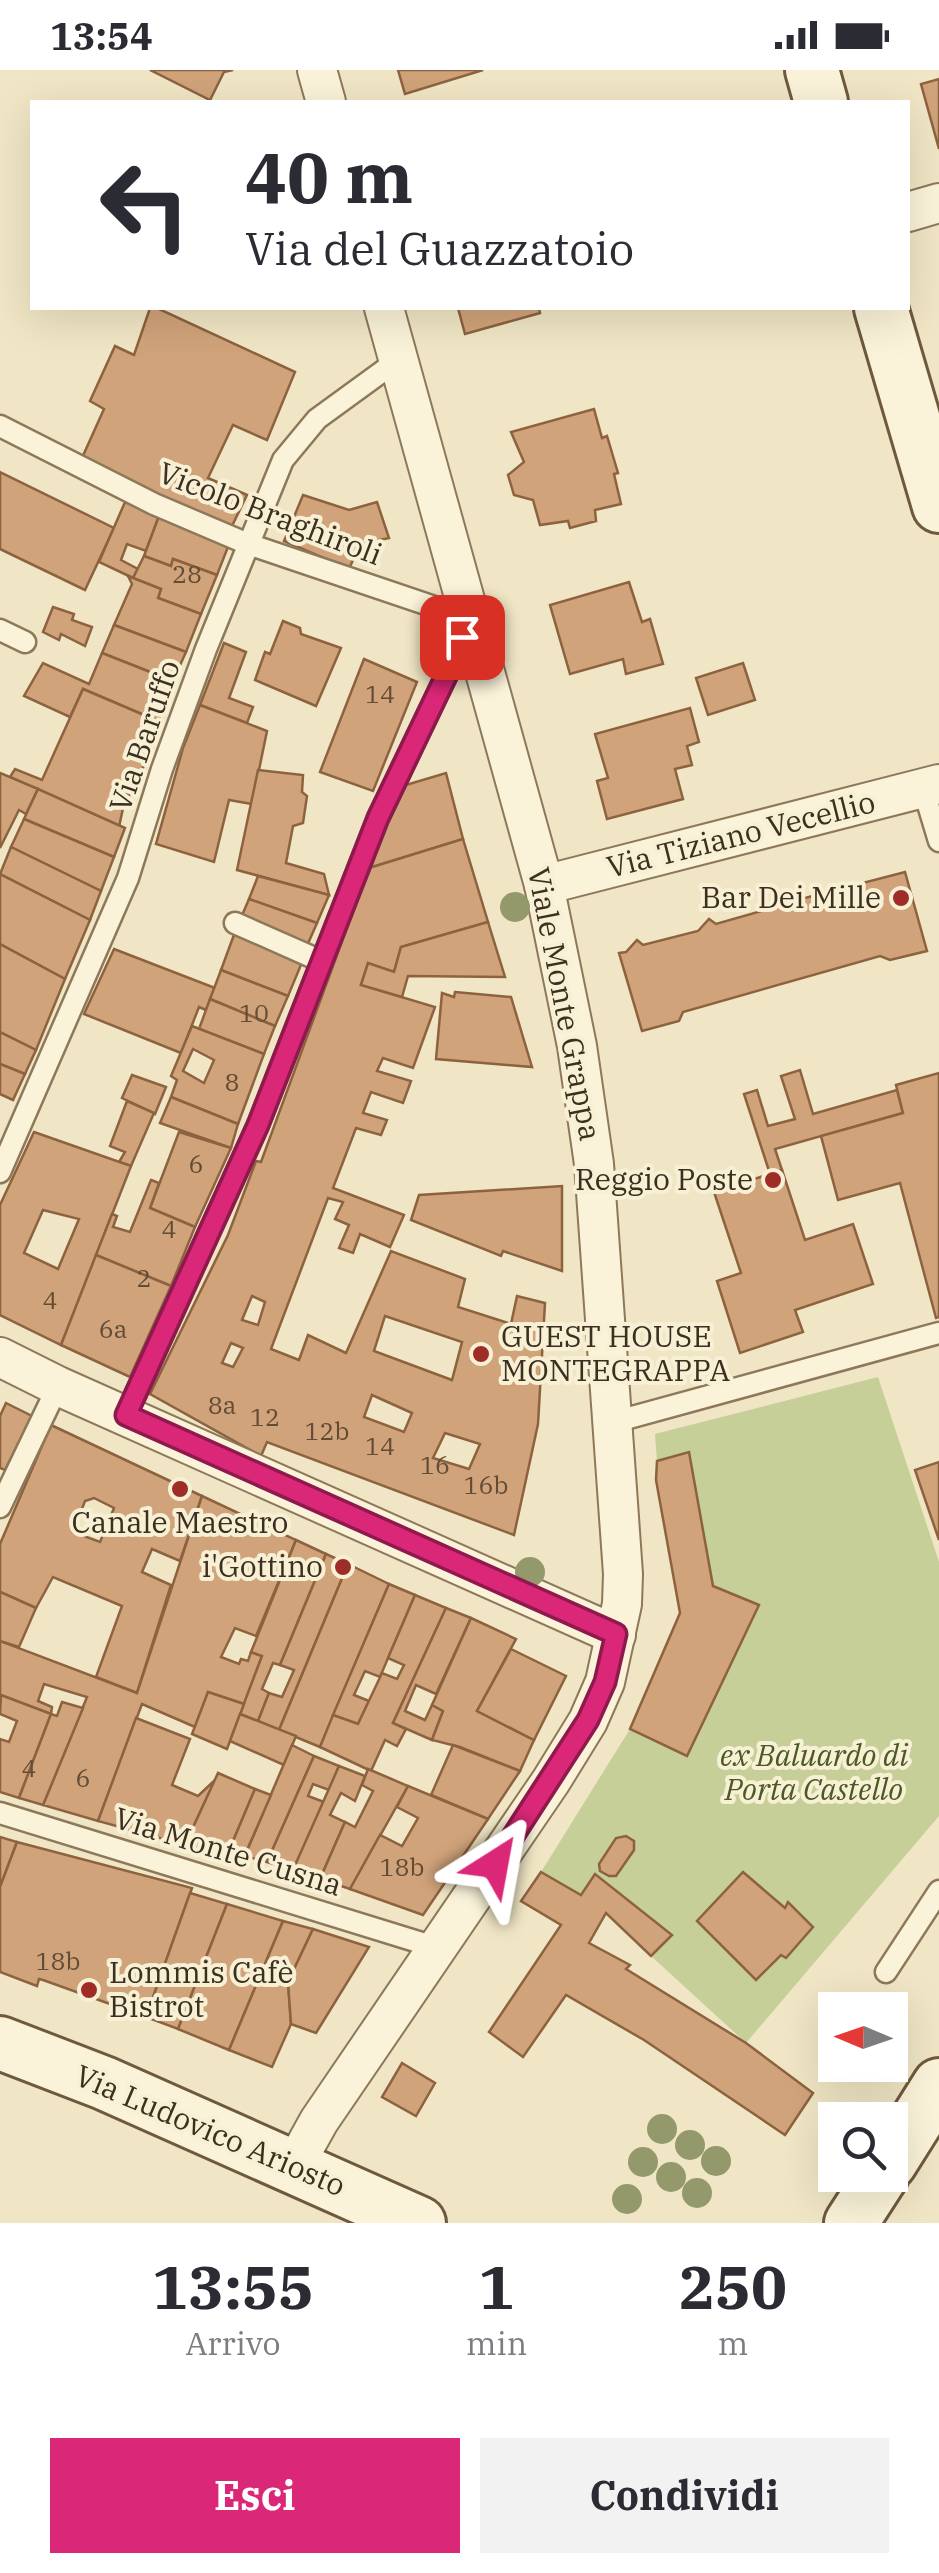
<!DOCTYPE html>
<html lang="it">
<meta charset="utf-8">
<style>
:root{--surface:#fff;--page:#f2f2f3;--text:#2b2b33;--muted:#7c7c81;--accent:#db2777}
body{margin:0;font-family:"IBM Plex Serif",serif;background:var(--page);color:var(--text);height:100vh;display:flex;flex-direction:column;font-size:38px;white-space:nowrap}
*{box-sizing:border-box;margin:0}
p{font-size:32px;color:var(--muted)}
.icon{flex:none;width:55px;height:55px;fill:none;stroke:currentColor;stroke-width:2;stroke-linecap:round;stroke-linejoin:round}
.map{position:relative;height:2153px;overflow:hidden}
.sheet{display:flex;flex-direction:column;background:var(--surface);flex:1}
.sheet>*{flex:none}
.banner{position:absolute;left:30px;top:30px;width:880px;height:210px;border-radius:0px;box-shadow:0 10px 40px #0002;background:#fff;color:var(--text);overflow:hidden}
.needle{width:65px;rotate:272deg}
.controls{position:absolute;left:818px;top:1922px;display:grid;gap:20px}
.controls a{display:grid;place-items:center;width:90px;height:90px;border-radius:0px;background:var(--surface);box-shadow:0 10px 40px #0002;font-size:50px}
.pin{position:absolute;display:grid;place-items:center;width:85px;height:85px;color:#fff;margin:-42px;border-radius:20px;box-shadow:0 5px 15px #0006}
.me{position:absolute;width:110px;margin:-55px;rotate:34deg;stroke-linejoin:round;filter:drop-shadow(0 0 8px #0008)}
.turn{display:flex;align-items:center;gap:35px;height:210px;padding:0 50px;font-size:45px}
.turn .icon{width:130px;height:130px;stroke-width:2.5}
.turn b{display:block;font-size:70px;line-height:85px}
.eta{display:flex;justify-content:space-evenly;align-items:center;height:170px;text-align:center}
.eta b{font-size:60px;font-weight:700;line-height:70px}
.primary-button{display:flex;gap:20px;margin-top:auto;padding:20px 50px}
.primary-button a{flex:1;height:115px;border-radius:0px;background:var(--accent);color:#fff;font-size:40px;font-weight:700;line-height:115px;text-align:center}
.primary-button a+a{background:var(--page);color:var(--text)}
.status{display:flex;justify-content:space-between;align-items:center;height:70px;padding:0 50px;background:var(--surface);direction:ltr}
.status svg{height:28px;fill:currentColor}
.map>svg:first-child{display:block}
.green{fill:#c6cf98}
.building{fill:#d0a37a;stroke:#8d623f;stroke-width:2.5;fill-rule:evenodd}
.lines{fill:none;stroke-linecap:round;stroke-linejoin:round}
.lane-casing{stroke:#8d785a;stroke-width:25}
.street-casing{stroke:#8d785a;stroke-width:42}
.secondary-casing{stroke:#6f593d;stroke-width:58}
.lane{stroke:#faf3d9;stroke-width:20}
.street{stroke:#faf3d9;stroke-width:38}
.secondary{stroke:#faf3d9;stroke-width:52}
.tree{fill:#94996c}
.route-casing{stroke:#8e194d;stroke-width:25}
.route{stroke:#db2777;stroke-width:18}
.poi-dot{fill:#9f2d27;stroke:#f7f0d5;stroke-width:4}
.labels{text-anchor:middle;stroke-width:8;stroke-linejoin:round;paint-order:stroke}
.number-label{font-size:25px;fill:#614c36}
.street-label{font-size:30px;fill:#3c2f1f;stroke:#f7f0d5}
.poi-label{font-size:30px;fill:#3c2f1f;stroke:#f7f0d5;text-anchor:end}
.park-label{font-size:30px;font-style:italic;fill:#495a24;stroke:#f7f0d5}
</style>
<div class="status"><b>13:54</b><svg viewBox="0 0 49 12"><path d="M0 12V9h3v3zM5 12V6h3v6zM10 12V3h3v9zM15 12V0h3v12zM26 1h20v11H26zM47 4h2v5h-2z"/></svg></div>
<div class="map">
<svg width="939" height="2153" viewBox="0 0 939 2153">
<rect width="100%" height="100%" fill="#f0e6c5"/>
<polygon class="green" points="878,1307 939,1492 939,1746 746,1973 651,1886 671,1864 596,1804 581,1825 541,1802 630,1659 688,1685 758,1536 713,1516 688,1383 657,1391 655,1364"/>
<g class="building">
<polygon points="150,0 233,0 224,2 210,30"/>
<polygon points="398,0 483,0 405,24"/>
<polygon points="939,9 939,79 921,14"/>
<polygon points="150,238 157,238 295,302 267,370 233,355 208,408 247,425 232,456 191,442 82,388 104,339 90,331 115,276 134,285"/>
<polygon points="458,238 539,238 540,243 465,264"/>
<polygon points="594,339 602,368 607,366 618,403 614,404 621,434 595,440 596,451 570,458 568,451 540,455 533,430 514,425 508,405 524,392 511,362"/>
<polygon points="0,402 114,458 85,520 0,479"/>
<polygon points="303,425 349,440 377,432 389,468 360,474 349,499 284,471"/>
<polygon points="125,432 159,446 146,481 127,474 121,490 138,499 133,508 99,492"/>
<polygon points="159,446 228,477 217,505 173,489 171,496 144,486"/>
<polygon points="144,486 171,496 173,489 217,505 201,544 158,528 161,519 133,508"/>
<polygon points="128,506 161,519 158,528 201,544 186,582 114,555 132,514"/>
<polygon points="629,512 642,552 650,549 663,594 626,604 623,589 570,604 550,535"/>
<polygon points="53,537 74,544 72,550 92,557 85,576 61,564 59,570 43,562"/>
<polygon points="283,551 300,558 301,564 341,578 316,636 255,610 265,582 270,584"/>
<polygon points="114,555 186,582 173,611 102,583"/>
<polygon points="224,573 246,582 229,628 253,637 247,653 200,635"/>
<polygon points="102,583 173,611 158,651 83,619 70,647 24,626 43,593 89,614"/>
<polygon points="364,589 417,612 373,721 320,702"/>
<polygon points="743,593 755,630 708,645 696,608"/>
<polygon points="83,619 158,651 134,726 126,724 119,757 10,707 15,699 42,710"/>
<polygon points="200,635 267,661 252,734 229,730 214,792 156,774 183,678"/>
<polygon points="690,638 699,672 687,676 692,695 675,699 683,729 607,749 597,711 608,708 595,664"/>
<polygon points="258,700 303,705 302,722 307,726 303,753 293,756 286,793 324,804 329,825 237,800"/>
<polygon points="0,703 38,719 26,744 19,740 0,778"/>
<polygon points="446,703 463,769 369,798 399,717"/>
<polygon points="38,719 125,758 114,787 24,749"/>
<polygon points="24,749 114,787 101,821 11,777"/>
<path d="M463,769l25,83 -87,25 -7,25 -26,-9 -7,22 74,22 -22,61 -30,-10 -6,13 34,10 -8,22 -32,-11 -8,21 24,7 -6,15 -25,-7 -23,60 71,27 -14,32 -30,-13 -7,19 -14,-5 10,-23 -14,-6 8,-17 -15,-4 -57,151 28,11 9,-25 38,18 45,-102 74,28 -7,28 53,17 6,-28 28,7 -7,121 -24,111 -247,-93 -6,14 -111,-62 78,-159 28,-74 5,1 108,-294zM252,1226l13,6 -7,23 -16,-5zM385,1246l77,26 -10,38 -78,-29zM231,1273l12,5 -10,19 -11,-4zM372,1325l40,18 -8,19 -40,-15zM445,1363l35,11 -11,25 -36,-11z"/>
<polygon points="11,777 101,821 90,850 0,804"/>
<polygon points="905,802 927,881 890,890 880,886 683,942 679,951 642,961 619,883 626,882 637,870 643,875 698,861 709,849 716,854 789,833 795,825 805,828"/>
<polygon points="0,804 90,850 65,909 0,874"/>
<polygon points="258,806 329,825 317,853 249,829"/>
<polygon points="249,829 317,853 306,878 240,850"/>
<polygon points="488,852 505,907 408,906 402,927 361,915 368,893 394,902 401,877"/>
<polygon points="235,862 303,890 288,926 221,900"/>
<polygon points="0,874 65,909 36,980 0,962"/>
<polygon points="114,879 215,918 206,940 199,937 181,983 84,944"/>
<polygon points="221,900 288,926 275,956 210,929"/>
<polygon points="455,922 511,927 532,997 436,989 442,923 454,927"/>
<polygon points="210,929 275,956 264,984 199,959"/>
<path d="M192,956l72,28 -26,70 -67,-27 6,-17 -6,-4zM193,979l21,11 -10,23 -21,-12z"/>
<polygon points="0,962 36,980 25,1004 0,994"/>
<polygon points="0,994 25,1004 13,1030 0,1024"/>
<polygon points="800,1000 813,1044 897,1020 903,1043 775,1079 782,1100 770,1104 744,1024 757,1020 768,1056 795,1049 781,1006"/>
<polygon points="939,1003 939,1247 936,1248 900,1113 838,1130 821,1066 903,1043 896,1015"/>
<polygon points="132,1005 166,1017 155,1044 122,1028"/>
<polygon points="171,1027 238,1054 231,1078 160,1053"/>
<polygon points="127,1031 154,1043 131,1096 119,1092 125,1082 110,1076"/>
<path d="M34,1062l97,34 -70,179 -61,-30v-110zM43,1140l36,9 -21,50 -34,-16z"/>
<polygon points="179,1062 231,1078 195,1157 150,1138"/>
<polygon points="782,1100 805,1170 853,1154 873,1214 795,1240 803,1262 740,1283 717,1211 741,1203 714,1122"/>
<polygon points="151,1110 159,1113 150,1138 195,1157 171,1216 96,1185 112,1144 117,1146 113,1157 130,1162"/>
<polygon points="562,1116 562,1201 503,1181 501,1186 411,1150 419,1125"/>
<polygon points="96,1185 171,1216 130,1307 61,1275"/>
<polygon points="6,1333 32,1346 5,1400 0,1398 0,1346"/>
<path d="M51,1355l151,71 -22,65 -28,-12 -10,23 29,13 -34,108 -41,-16 26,-71 -69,-29 -17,31 -36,-16v-48zM94,1428l20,10 -14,34 -27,-10 12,-31z"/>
<polygon points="689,1382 713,1516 759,1535 687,1686 630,1659 680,1543 656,1410 657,1391"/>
<polygon points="939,1392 939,1470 915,1400"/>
<polygon points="202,1426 296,1470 256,1566 235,1558 221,1587 239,1594 241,1589 248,1591 251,1582 262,1586 244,1634 208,1622 195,1657 142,1634 98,1751 43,1735 87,1627 44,1614 38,1631 52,1637 51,1644 0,1625 0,1571 137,1623"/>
<polygon points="296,1470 326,1484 280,1595 273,1593 262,1619 269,1623 258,1651 240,1644 262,1586 251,1582"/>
<polygon points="326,1484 348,1494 279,1660 258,1651 269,1623 282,1627 294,1600 280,1595"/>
<polygon points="348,1494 389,1514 320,1677 279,1660"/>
<polygon points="389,1514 415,1525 380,1607 365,1601 354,1625 369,1631 358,1654 333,1645"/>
<polygon points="0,1522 36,1538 19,1577 0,1571"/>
<polygon points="415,1525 446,1538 393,1653 406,1659 397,1676 385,1670 371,1701 320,1677 333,1645 358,1654 382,1603 397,1609 404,1595 388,1588"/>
<polygon points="446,1538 471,1548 436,1624 416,1615 405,1641 425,1650 432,1635 443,1641 432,1670 393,1653"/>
<polygon points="471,1548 516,1569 477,1641 534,1670 520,1701 460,1677 432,1670 443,1641 432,1635"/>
<polygon points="511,1579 566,1606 534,1670 477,1641"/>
<polygon points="208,1622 244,1634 227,1679 192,1664"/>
<polygon points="1,1625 51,1644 19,1728 0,1722 0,1669 9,1672 17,1651 0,1644"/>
<polygon points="62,1632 83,1638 43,1735 19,1728 51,1644 57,1646"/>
<polygon points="240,1644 296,1666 284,1695 230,1671"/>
<polygon points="136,1648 190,1669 172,1715 198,1726 215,1710 185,1775 98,1751"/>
<polygon points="292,1675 314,1686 267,1792 249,1787 246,1783"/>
<polygon points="453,1675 520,1701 488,1749 431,1725"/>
<polygon points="314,1686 339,1696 329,1720 313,1714 308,1726 324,1732 293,1800 267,1792"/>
<polygon points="339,1696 365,1706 355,1731 341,1723 330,1745 345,1752 320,1809 293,1800"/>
<polygon points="368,1699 408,1716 350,1819 320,1809 345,1752 355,1757 373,1721 362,1715"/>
<polygon points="218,1703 255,1719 228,1783 223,1784 185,1775"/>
<polygon points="408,1716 488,1749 423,1845 350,1819 380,1765 402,1776 418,1748 397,1737"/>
<polygon points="255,1719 271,1725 244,1787 228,1783"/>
<polygon points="626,1766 634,1771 634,1780 616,1806 609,1806 600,1801 599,1794 616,1768"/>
<polygon points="0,1767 17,1772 0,1817"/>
<polygon points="17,1772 192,1818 146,1947 43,1910 39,1909 37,1916 0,1902 0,1817"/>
<polygon points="541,1802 581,1825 595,1804 672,1865 651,1886 606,1843 589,1873 630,1895 626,1899 746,1973 813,2023 785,2065 644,1970 566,1925 523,1987 489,1962 561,1855 521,1831"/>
<polygon points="743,1802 785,1838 788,1832 813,1857 786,1888 781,1885 756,1910 697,1851"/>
<polygon points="190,1823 227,1834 178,1959 146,1947"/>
<polygon points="227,1834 283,1851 229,1980 178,1959"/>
<polygon points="283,1851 313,1859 288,1912 291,1954 272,1997 229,1980"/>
<polygon points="313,1859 369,1877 316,1963 291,1954 288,1912"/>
<polygon points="402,1993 435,2013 416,2046 382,2027"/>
</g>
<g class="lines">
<g class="lane-casing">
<g id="lane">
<polyline points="0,356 154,434 248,474 470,549 448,602 378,748 258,1055 126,1345"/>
<polyline points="0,560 25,572"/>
<polyline points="923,718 939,771"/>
<polyline points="235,853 321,891"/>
<polyline points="0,1102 128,808 162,699 206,579 283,390 317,349 398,290"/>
<polyline points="614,1352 939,1263"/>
<polyline points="0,1437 58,1316"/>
<polyline points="0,1743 438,1878"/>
<polyline points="886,1902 939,1821"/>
</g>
</g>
<g class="street-casing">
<g id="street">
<polyline points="317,0 326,32"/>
<polyline points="908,142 939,133"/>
<polyline points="544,815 939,714"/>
<polyline points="0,1287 58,1316 616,1565"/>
<polyline points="294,2096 319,2051 551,1711 588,1651 605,1612 622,1534 623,1504 594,1094 577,976 544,815 384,238"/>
</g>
</g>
<g class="secondary-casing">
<g id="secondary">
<polyline points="812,0 821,32"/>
<polyline points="881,238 939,436"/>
<polyline points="0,1973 104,2013 419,2153"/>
<polyline points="890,2093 939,2015"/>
<polyline points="851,2153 882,2105"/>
</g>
</g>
<use href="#lane" class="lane"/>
<use href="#street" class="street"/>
<use href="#secondary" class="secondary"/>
</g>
<g class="tree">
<circle cx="515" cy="837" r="15"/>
<circle cx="530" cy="1502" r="15"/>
<circle cx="662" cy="2059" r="15"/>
<circle cx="690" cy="2075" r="15"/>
<circle cx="716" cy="2091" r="15"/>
<circle cx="643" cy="2092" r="15"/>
<circle cx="671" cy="2107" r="15"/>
<circle cx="697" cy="2123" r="15"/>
<circle cx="627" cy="2129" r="15"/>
</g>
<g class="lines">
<g class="route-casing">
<polyline id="route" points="462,567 448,602 378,748 258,1055 126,1345 616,1564 605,1612 588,1650 495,1794"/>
</g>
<use href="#route" class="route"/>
</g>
<g class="poi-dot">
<circle cx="901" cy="828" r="10"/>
<circle cx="773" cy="1110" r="10"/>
<circle cx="481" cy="1284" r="10"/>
<circle cx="180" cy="1419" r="10"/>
<circle cx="343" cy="1497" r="10"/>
<circle cx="89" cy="1920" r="10"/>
</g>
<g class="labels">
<g class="number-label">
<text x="187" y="513">28</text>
<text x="380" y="633">14</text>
<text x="254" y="952">10</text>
<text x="232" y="1021">8</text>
<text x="196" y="1103">6</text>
<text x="169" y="1168">4</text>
<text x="144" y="1217">2</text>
<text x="50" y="1239">4</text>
<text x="113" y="1268">6a</text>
<text x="222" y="1344">8a</text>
<text x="265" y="1356">12</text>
<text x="327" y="1370">12b</text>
<text x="380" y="1385">14</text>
<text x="435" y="1404">16</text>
<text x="486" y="1424">16b</text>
<text x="29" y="1707">4</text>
<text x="83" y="1717">6</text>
<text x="402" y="1806">18b</text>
<text x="58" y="1900">18b</text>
</g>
<g class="street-label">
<text transform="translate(270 444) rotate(21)" y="10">Vicolo Braghiroli</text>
<text transform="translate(145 666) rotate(-71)" y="10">Via Baruffo</text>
<text transform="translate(741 765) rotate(-14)" y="10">Via Tiziano Vecellio</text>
<text transform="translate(564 934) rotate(79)" y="10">Viale Monte Grappa</text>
<text transform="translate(228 1782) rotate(17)" y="10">Via Monte Cusna</text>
<text transform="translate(210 2061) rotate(23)" y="10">Via Ludovico Ariosto</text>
</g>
<g class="poi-label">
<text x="881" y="838">Bar Dei Mille</text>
<text x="753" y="1120">Reggio Poste</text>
<text x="501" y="1277" text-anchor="start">GUEST HOUSE<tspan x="501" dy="34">MONTEGRAPPA</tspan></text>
<text x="180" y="1463" text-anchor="middle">Canale Maestro</text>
<text x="323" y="1507">i'Gottino</text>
<text x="109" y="1913" text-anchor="start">Lommis Cafè<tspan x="109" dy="34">Bistrot</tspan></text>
</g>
<g class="park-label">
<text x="814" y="1696">ex Baluardo di<tspan x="814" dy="34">Porta Castello</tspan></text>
</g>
</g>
</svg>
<div class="controls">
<a><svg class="needle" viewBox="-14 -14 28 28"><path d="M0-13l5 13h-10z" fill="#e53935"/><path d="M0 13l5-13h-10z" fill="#7c7c81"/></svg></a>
<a><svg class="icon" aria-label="search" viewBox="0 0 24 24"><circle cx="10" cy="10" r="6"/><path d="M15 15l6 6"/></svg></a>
</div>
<div class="pin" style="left:462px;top:567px;background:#d93025"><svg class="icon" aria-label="arrive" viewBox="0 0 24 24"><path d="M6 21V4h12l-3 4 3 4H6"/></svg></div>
<svg class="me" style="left:495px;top:1794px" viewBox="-20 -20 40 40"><path d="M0-17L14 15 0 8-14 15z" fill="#db2777" stroke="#fff" stroke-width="4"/></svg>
<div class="banner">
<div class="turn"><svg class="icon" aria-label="left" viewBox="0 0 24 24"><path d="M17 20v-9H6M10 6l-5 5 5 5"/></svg><div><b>40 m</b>Via del Guazzatoio</div></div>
</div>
</div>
<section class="sheet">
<div class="eta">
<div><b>13:55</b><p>Arrivo</p></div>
<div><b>1</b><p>min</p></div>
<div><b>250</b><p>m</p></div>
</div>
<div class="primary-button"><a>Esci</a><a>Condividi</a></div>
</section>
